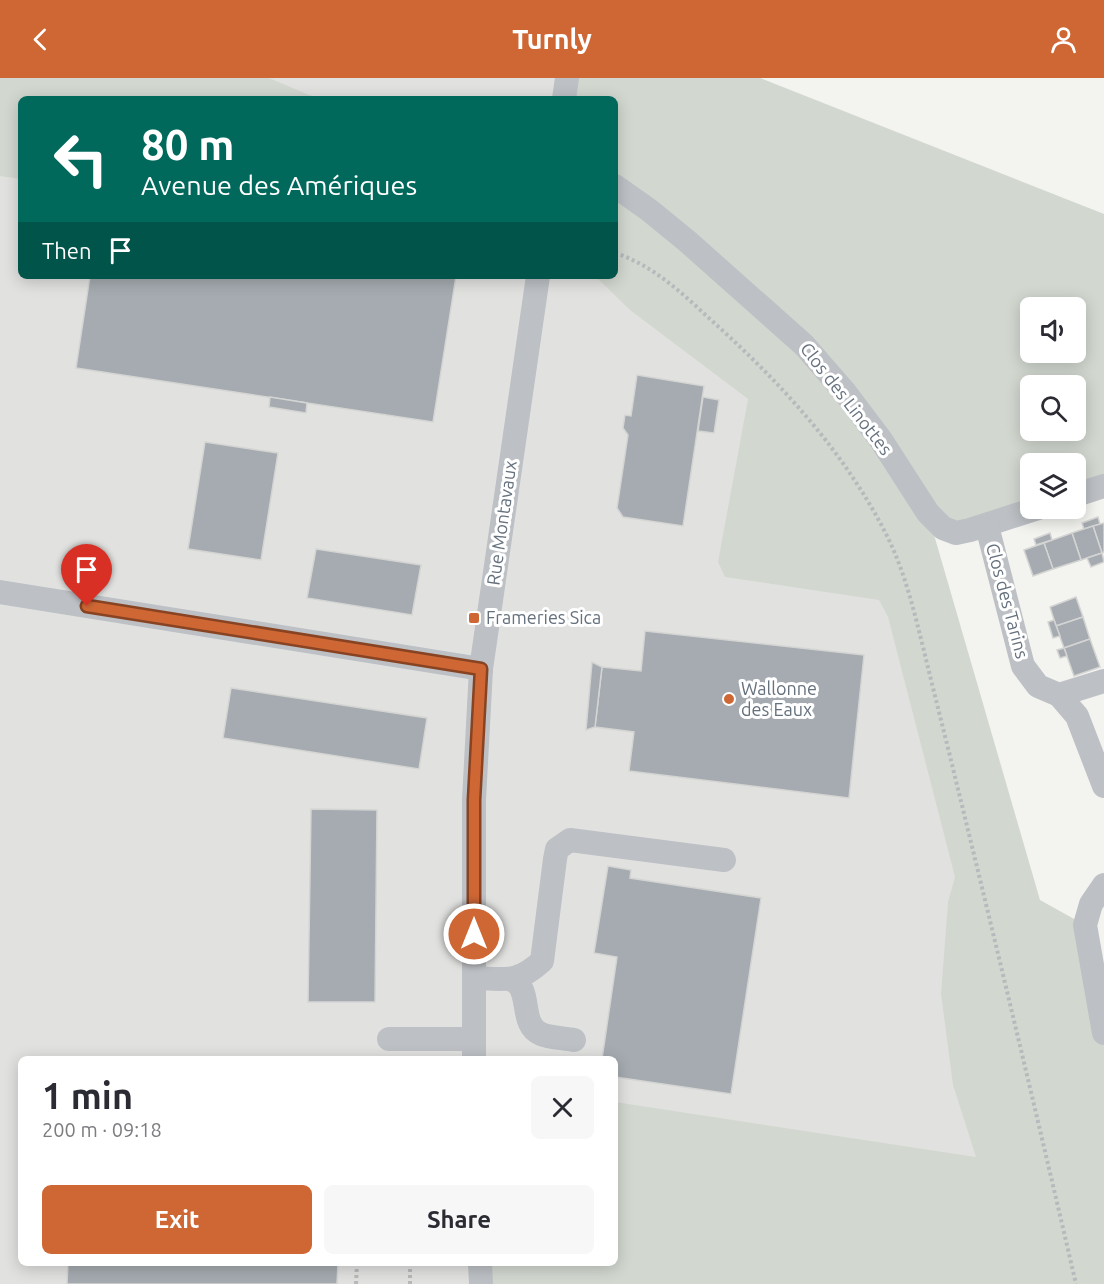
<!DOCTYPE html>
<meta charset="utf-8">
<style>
:root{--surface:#fff;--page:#f7f7f7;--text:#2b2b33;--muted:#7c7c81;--accent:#cf6735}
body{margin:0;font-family:Ubuntu,sans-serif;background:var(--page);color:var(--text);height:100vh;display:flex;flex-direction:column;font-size:22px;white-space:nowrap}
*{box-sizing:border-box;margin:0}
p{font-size:20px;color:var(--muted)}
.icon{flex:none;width:33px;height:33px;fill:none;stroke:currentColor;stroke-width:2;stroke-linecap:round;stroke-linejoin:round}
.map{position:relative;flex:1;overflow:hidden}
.details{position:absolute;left:18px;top:978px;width:600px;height:210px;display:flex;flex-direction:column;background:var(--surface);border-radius:9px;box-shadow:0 3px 15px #0003}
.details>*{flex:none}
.hud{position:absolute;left:18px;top:18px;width:600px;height:183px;border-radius:9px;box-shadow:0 3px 15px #0003;background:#00695c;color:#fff;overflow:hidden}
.tools{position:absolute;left:1020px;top:219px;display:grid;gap:12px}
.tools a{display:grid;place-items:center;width:66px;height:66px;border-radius:9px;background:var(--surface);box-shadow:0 3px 15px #0003;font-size:30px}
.pin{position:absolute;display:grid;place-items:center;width:51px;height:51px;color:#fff;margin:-62px -26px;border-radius:50% 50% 50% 0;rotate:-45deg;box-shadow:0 0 6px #0007}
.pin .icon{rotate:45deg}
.me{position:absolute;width:66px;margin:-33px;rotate:0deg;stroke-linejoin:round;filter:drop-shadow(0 0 4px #0008)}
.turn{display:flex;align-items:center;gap:21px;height:126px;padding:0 24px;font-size:27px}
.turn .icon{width:78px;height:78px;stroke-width:2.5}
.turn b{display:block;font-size:42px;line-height:51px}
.then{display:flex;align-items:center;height:57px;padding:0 24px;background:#0003;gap:12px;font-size:22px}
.round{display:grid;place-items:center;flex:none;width:63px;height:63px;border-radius:9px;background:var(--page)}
.summary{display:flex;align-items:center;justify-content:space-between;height:102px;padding:0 24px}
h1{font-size:36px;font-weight:700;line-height:45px}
.primary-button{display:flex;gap:12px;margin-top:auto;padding:12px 24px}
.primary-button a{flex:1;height:69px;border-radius:9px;background:var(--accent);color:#fff;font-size:24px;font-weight:700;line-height:69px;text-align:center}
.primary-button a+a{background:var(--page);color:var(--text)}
header{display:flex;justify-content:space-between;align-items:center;height:78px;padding:0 24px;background:var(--accent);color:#fff;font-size:27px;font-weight:700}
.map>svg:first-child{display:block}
.built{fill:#e1e2e0;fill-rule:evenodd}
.green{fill:#d2d8d0;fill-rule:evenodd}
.building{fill:#a5abb0;stroke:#d4d5d3;stroke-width:1.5}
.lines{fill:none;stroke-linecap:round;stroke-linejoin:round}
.path{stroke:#b7b9bc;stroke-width:4;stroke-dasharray:3 3;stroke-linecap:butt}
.minor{stroke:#bdc0c4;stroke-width:24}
.route-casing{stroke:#874322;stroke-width:15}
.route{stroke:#cf6735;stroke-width:10}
.poi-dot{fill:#cf6735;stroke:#fff;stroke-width:2}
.labels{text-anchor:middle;stroke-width:6;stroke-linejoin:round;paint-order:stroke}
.street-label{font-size:18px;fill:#66717e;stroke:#fff}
.poi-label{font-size:18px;fill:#66717e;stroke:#fff;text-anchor:start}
</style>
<header><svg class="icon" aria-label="back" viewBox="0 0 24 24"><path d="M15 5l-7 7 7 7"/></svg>Turnly<svg class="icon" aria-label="person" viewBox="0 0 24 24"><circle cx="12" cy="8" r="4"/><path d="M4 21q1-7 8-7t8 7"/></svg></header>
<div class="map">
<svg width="1104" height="1206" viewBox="0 0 1104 1206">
<rect width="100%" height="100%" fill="#f3f3f0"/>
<path class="built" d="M0,0h567l-3,21h-543v177h594l301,218 188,790h-1104zM21,981h594v204h-594z"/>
<g class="green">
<polygon points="0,0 269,0 319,21 21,21 21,101 0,98"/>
<path d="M567,0h193l344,136v272l-28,9v-31h-46v44l-60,22 -42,-16 112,386 45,25 19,108v251h-623l-1,-21h135v-161l361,55 -23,-72 -12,-91 7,-92 7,-25 -67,-260 -9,-17 -154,-23 -7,-15 30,-163 -118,-89 -35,-34h20v-177h-51zM1030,230h46v44h-46zM1030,308h46v44h-46z"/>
</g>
<g class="building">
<polygon points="90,198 456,198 433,344 76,290"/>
<polygon points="637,297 704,308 683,448 623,439 617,430 628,357 623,350 625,337 631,338"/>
<polygon points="270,319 307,325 306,335 269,329"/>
<polygon points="703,319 719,322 714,355 698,353"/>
<polygon points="205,364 278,375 261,482 188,471"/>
<polygon points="1098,439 1100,446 1084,451 1082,445"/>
<polygon points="1104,445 1104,474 1102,475 1093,448"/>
<polygon points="1093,448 1102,475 1081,482 1072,455"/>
<polygon points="1050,455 1052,462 1036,467 1034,461"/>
<polygon points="1072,455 1081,482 1053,491 1044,465"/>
<polygon points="1044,465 1053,491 1033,498 1024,472"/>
<polygon points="316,471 421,487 412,537 307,520"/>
<polygon points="1102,475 1104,484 1091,489 1087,480"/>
<polygon points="1076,519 1083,539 1056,548 1050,529"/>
<polygon points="1083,539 1090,561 1064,570 1056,548"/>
<polygon points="1054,542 1060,558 1053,560 1048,544"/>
<polygon points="645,553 864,577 849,720 629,693 634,654 595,649 602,589 641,593"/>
<polygon points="1090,561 1100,589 1074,598 1064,570"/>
<polygon points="1064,570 1067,578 1060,580 1057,572"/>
<polygon points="592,584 602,589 595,649 586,652"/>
<polygon points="231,610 427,640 419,691 223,660"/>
<polygon points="311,731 377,732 375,924 308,924"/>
<polygon points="608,788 631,792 630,800 761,820 731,1016 615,999 615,981 602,981 617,879 594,875"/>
<polygon points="68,1185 338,1185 337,1206 67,1206"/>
</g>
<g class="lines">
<g class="path">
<path d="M615,175c38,12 68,41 96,67 69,62 135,133 177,218 18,37 27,77 37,117 10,42 21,84 31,126 41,167 81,335 120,503"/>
<polyline points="356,1206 357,1185"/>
<polyline points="410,1206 410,1185"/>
</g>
<g class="minor">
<polyline points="564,21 567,0"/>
<polyline points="615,108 649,132 687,163 804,267 844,313 881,362 928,435 943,450 956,455 970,452 1038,430"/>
<polyline points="1076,417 1104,408"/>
<polyline points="987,448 1023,588 1038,608 1059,617 1077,638 1104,708"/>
<polyline points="0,514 481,591"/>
<polyline points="1059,617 1104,603"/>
<polyline points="1104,807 1091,826 1085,847 1104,955"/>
<path d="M474,900c32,1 43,6 68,-17l13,-102 2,-10 13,-9 154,20"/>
<path d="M510,901c3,2 6,2 8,5 12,12 3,42 23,50 9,4 23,4 33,6"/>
<polyline points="389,961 474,961"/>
<polyline points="474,981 474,722 481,591 538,198"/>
<polyline points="480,1185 481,1206"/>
</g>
</g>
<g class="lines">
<g class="route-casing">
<polyline id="route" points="87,528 481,591 474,722 474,856"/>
</g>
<use href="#route" class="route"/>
</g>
<g class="poi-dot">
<rect x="468" y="534" width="12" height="12" rx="3"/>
<circle cx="729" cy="621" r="6"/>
</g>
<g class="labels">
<g class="street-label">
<text transform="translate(846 321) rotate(52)" y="6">Clos des Linottes</text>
<text transform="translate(502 445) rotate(-82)" y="6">Rue Montavaux</text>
<text transform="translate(1007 523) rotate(75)" y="6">Clos des Tarins</text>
</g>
<g class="poi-label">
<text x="486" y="546">Frameries Sica</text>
<text x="741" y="617">Wallonne<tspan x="741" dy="21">des Eaux</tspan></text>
</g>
</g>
</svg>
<div class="tools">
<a><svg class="icon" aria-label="sound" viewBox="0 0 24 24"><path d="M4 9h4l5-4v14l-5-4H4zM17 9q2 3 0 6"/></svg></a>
<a><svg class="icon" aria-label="search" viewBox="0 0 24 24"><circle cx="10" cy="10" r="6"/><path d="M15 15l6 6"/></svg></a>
<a><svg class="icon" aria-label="layers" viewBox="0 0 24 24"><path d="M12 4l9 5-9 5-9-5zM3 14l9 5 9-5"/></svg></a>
</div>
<div class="pin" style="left:87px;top:528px;background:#d93025"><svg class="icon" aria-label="arrive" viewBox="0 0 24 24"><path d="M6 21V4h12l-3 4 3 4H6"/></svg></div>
<svg class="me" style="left:474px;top:856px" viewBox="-20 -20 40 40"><circle r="17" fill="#cf6735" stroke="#fff" stroke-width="3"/><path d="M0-11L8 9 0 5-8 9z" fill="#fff"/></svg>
<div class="hud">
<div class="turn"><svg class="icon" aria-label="left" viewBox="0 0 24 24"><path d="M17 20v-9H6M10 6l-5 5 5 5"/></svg><div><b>80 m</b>Avenue des Amériques</div></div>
<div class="then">Then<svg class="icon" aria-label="arrive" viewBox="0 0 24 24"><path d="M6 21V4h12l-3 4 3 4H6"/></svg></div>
</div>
<section class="details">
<div class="summary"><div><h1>1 min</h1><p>200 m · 09:18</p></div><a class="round"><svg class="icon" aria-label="close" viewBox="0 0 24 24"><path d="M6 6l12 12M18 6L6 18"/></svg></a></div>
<div class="primary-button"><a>Exit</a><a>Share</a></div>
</section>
</div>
